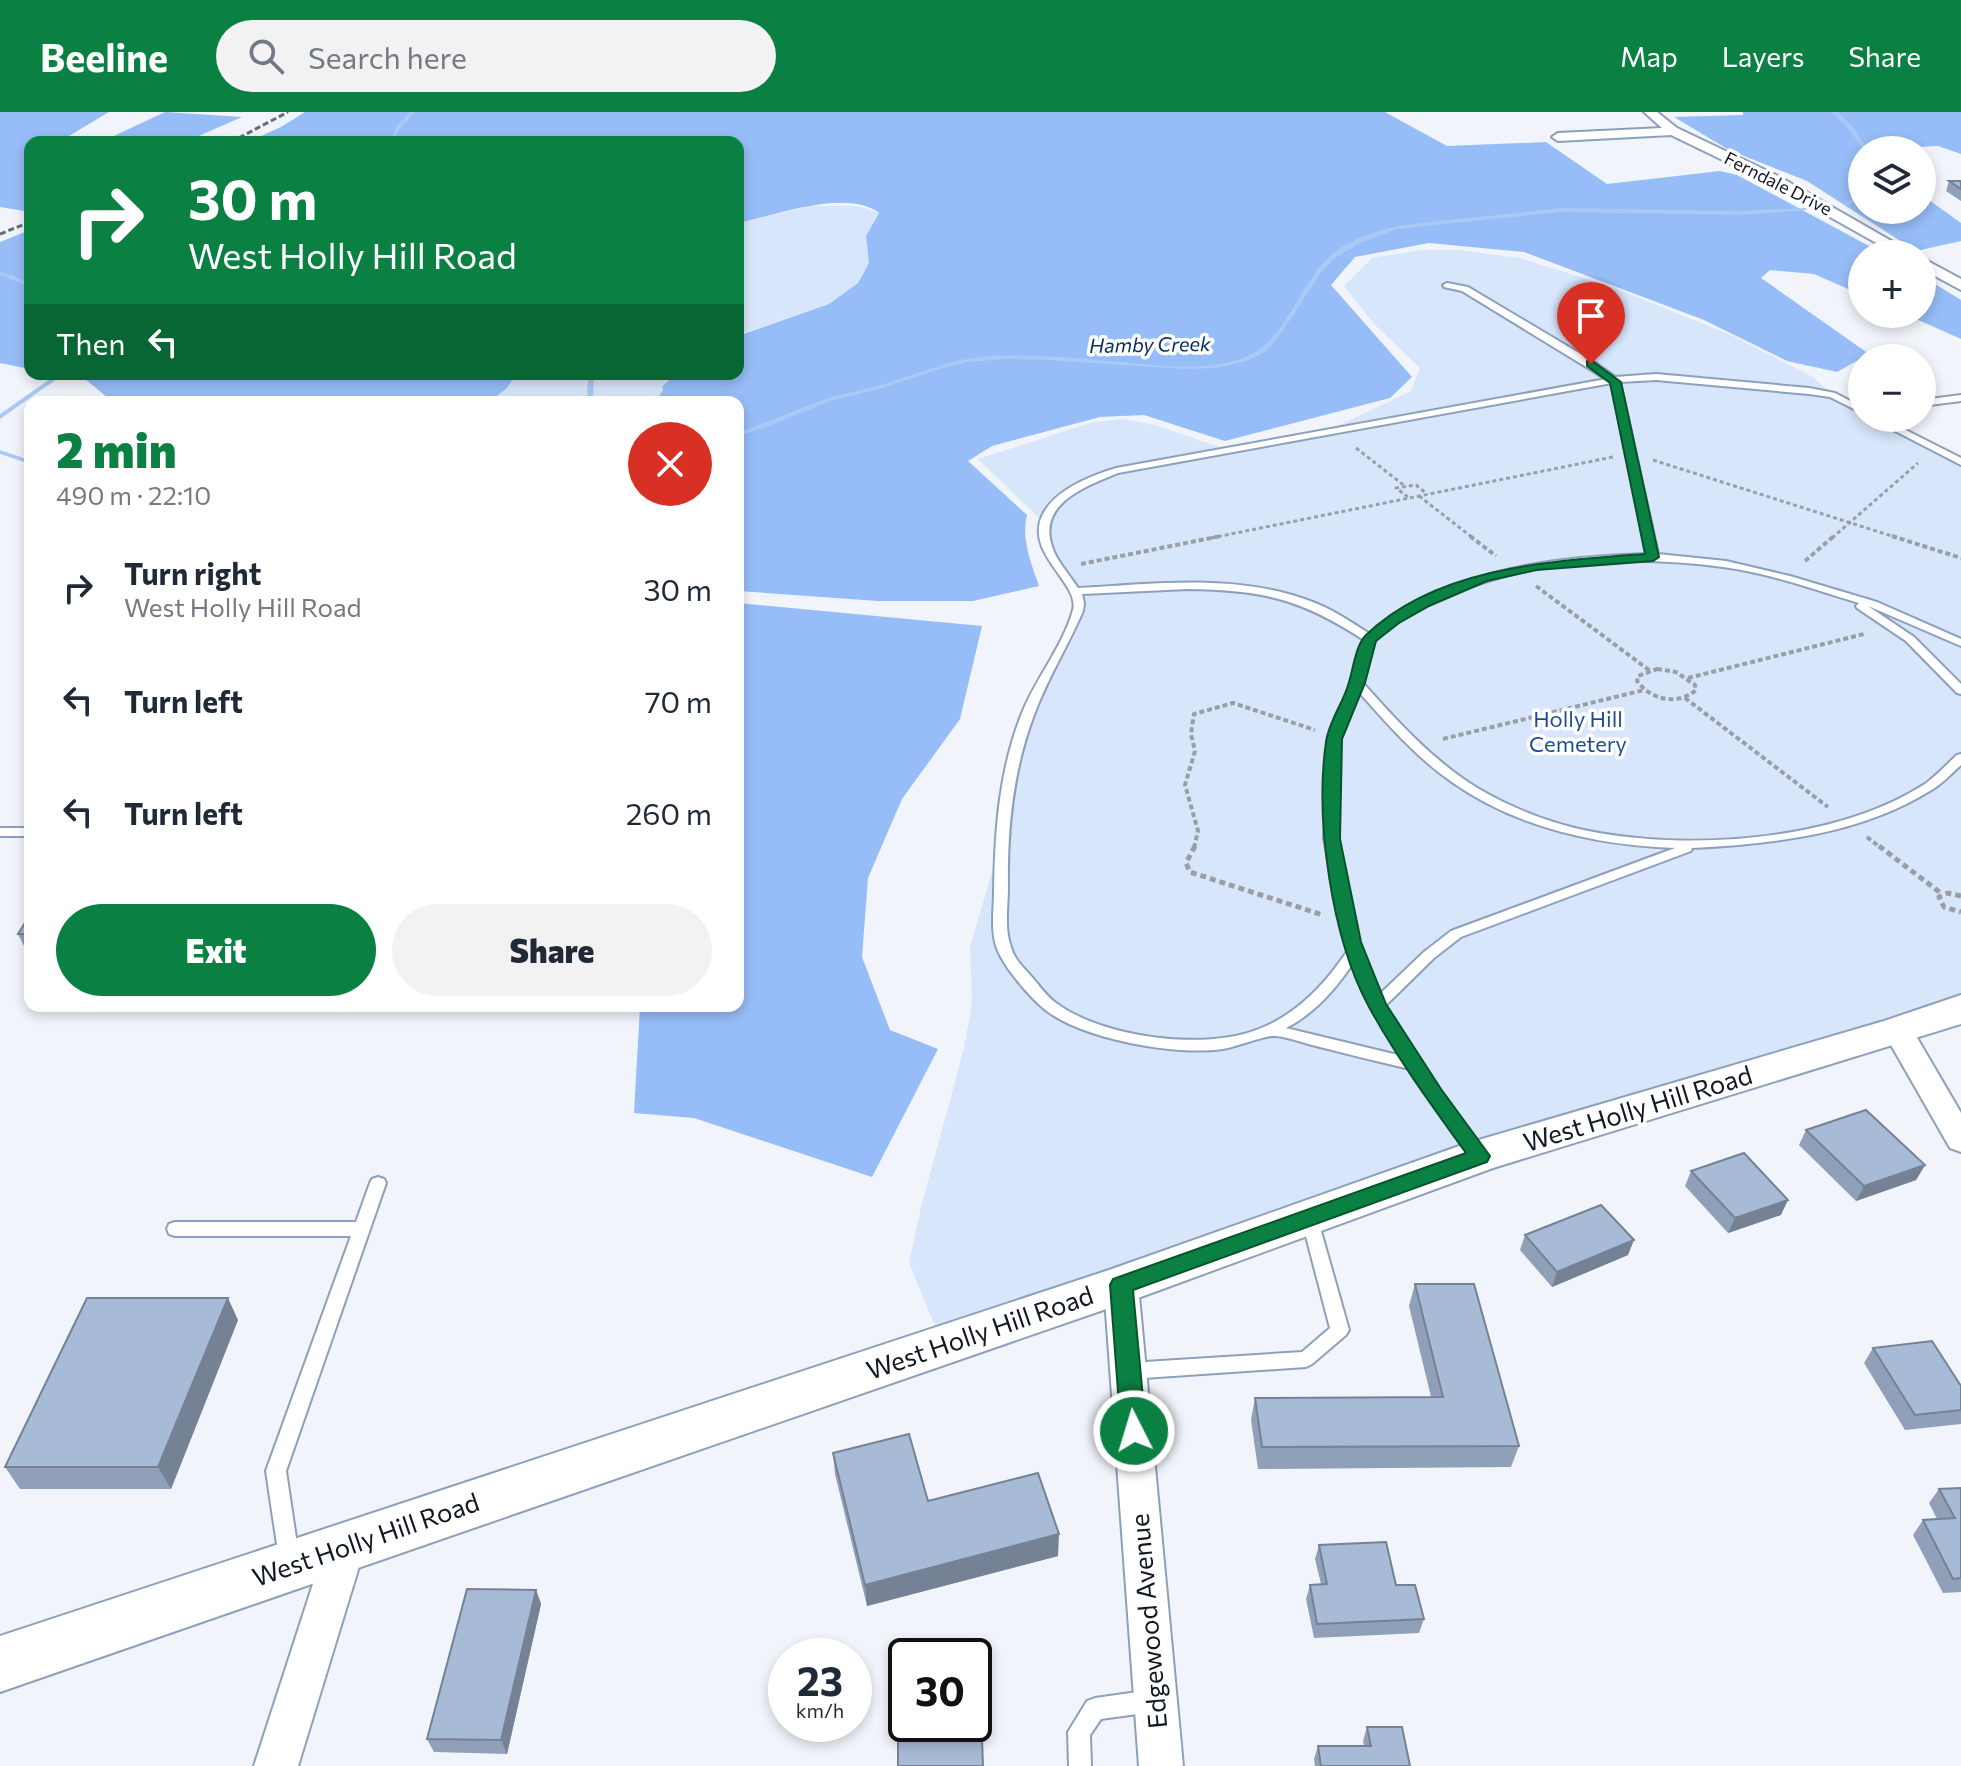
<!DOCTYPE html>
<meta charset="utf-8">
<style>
:root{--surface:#fff;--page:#f2f2f3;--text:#1f2937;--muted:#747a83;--accent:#0b8043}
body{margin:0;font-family:Commissioner,sans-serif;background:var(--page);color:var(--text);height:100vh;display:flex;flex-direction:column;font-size:30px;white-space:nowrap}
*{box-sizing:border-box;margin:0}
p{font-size:26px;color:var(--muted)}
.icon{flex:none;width:44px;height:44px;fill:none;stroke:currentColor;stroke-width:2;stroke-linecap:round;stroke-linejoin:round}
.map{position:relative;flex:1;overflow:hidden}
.side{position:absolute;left:24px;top:284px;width:720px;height:616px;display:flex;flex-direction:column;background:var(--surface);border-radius:16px;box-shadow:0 4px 12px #0003}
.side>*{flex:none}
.top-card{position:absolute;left:24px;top:24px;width:720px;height:244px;border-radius:16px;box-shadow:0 4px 12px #0003;background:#0b8043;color:#fff;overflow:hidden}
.controls{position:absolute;left:1848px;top:24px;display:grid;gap:16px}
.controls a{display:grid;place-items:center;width:88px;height:88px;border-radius:50%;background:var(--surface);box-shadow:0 4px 12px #0003;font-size:40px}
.speed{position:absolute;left:768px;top:1526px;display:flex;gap:16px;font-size:40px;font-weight:700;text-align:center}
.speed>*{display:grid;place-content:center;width:104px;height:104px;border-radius:50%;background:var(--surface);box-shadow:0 4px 12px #0003;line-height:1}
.speed small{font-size:20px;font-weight:400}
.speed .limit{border:4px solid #111;border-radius:12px;background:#fff;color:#111}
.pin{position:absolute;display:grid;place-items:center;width:68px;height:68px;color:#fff;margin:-82px -34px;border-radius:50% 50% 50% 0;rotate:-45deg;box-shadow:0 0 8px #0007}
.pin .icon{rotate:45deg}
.me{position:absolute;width:88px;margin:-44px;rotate:355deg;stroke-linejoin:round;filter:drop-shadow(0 0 6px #0008)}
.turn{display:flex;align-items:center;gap:28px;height:168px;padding:0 32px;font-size:36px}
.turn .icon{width:104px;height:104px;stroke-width:2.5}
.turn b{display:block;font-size:56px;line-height:68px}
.then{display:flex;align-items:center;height:76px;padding:0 32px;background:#0003;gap:16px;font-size:30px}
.round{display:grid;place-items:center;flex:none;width:84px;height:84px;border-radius:42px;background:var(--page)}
.head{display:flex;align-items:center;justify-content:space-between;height:136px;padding:0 32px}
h1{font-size:48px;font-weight:800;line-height:60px;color:var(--accent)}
.cta{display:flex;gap:16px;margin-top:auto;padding:16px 32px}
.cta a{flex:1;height:92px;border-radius:48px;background:var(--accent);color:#fff;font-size:32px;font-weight:800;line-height:92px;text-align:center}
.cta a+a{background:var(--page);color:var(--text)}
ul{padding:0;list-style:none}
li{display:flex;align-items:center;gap:24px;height:112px;padding:0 32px}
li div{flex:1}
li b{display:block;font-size:30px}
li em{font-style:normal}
header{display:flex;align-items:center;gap:48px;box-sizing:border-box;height:112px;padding:0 40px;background:var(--accent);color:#fff}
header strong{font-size:38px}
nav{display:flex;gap:44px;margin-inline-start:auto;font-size:28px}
.search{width:560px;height:72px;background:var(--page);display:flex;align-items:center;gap:20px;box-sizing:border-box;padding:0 28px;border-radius:44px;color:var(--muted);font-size:30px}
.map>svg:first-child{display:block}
.green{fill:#d8e6fb}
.forest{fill:#96bdf7}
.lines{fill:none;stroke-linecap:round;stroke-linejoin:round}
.stream{fill:#a9c9f7;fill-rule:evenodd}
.lane-casing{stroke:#8da0bb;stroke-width:4}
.street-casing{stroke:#8da0bb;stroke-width:4}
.secondary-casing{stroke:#8da0bb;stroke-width:4}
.path-far2{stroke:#9a9fa7;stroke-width:3;stroke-dasharray:4 3;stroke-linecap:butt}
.path-far1{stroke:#9a9fa7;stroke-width:4;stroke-dasharray:5 3;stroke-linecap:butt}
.path{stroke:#9a9fa7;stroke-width:5;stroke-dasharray:6 4;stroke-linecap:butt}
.lane{fill:#fff;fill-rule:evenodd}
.street{fill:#fff;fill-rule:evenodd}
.secondary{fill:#fff;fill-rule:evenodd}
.rail{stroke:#666b74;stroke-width:3;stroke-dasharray:6 3;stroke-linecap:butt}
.wall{fill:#90a0b8}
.shaded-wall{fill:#758296}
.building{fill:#a7bad6;stroke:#758296;stroke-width:2}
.route{fill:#0b8043;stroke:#07532c;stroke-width:2}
.labels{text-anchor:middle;stroke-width:7;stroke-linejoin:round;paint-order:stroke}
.far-street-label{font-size:18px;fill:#111822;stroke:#fff}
.far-water-label{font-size:20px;font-style:italic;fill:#082c5e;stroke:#fff}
.park-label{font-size:22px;fill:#1e4e91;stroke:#fff}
.near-street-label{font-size:26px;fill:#111822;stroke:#fff}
</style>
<header>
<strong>Beeline</strong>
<div class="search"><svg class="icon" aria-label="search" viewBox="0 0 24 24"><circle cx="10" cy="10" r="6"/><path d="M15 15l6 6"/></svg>Search here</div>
<nav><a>Map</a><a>Layers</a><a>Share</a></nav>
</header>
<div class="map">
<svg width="1961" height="1654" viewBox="0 0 1961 1654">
<rect width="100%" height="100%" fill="#f1f5fb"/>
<g class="green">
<polygon points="810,94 858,94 879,101 869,118 869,151 858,171 829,192 738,223 738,111"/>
<polygon points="1422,138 1460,138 1520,146 1612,175 1731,223 1813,265 1832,283 1862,298 1862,306 1875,306 1961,350 1961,897 943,1234 909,1151 921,1095 964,936 972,891 970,835 998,739 1028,602 1079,495 1062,462 1042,409 978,347 1093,310 1122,307 1155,313 1225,337 1331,317 1411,279 1420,256 1374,212 1344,174 1372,146"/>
<polygon points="517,262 675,262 662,275 663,278 655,290 489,290 506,277"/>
</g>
<g class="forest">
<polygon points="0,0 109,0 59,30 30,30 30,96 24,99 0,95"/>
<polygon points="165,0 242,5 185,30 101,30"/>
<path d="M305,0h1080l62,34 99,-4 61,42 113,-13 17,4 147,79h-22v41l-48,-21 -44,-4 -9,8 108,76 -32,18 -50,-11 -83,-41 -180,-68 -95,-9 -74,14 -24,28 81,92 -22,21 -165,43 -81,-26 -44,2 -108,29 -24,15 59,54c-6,24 4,48 12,71l-66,15h-95l-140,-10v-189h-83l8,-12 -1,-3 13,-13h63v-38l91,-32 29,-21 11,-20 -3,-27 13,-23c-32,-25 -106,3 -141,10v-81h-490l33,-15z"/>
<polygon points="1743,0 1961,0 1961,42 1938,34 1862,38 1862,98 1922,98 1922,83 1961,111 1961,129 1916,139 1807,69 1729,38 1674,5 1743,3"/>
<polygon points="30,118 30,257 0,251 0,130"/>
<polygon points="1922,164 1961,188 1961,227 1905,202 1922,202"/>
<polygon points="59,262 517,262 506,277 489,290 113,290 85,267"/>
<polygon points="738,491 982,514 960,607 902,687 868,766 862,845 890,918 938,937 872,1065 694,1006 634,1001 640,894 738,894"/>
</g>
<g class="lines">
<g class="stream">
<polygon points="411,0 415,0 400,16 394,30 390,30 396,15"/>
<polygon points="1832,0 1837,0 1851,13 1868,38 1864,38 1847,15"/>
<polygon points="1862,82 1862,85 1848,93 1844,92"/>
<path d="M1559,96l182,3 65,-3 2,1 -2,1 -65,5 -182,-3 -162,17 -35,13 -27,16 -15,16 -27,42 -21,29 -12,10 -13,6 -31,7 -31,1 -139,-9 -39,-1 -39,3 -29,7 -57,19 -52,13 -67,27 -25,8v-4c29,-9 56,-22 85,-32 23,-8 47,-11 70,-19 32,-10 61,-22 94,-25 40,-2 81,1 121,5 42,3 91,12 132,-2 45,-14 56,-69 86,-99 36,-36 96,-37 143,-42 30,-3 60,-6 90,-10z"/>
<polygon points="0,159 30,171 30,175 0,163"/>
<polygon points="57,262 64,262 0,307 0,302"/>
<polygon points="588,262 594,262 593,290 587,290"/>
<polygon points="0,338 30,348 30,352 0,342"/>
</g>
<g class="lane-casing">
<g id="lane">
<path d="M1447,171l21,4 126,75 21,15 41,-3 153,14 26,5 27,14v6l-32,-16 -21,-3 -153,-14 -36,2 38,172 68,7 64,15 87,26 84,37v7l-93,-40 46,31 47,47v10l-4,-1 -51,-52 -49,-33 -1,-2 3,-3c-44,-13 -90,-30 -136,-36 -104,-14 -216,-7 -309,46 -12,7 -32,16 -39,28 -7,11 -9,29 -12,42 35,39 71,79 116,106 36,21 79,37 120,44 100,17 239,7 326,-49 11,-8 21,-19 32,-29l4,-1v11c-9,8 -18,18 -28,24 -71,45 -159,55 -241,59l-1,3 -230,86 -27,21 -49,48 54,84 46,62 2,4 -2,4 -6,2 -6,-2 -63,-91c-31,-7 -62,-15 -94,-23 -13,-3 -28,-9 -41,-10 -9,-1 -39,11 -52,13 -48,7 -143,-10 -180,-41 -14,-12 -38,-40 -45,-57 -8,-18 -4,-40 -4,-60 1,-61 5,-120 28,-178 14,-35 41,-67 51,-103 7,-27 -48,-56 -31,-94 12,-26 48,-40 74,-48l490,-89 -144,-88 -18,-4 -1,-2zM1612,271l35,171c-100,3 -196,16 -277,80 -19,-12 -38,-25 -60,-33 -74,-28 -155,-17 -232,-13 -7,-11 -16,-21 -22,-32 -25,-50 26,-68 62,-83zM1188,477c75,1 113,10 176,51l-13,43 -23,56 -4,100 24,111c-22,33 -50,64 -89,79 -54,22 -156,9 -203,-26 -10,-7 -17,-18 -25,-27 -8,-9 -17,-17 -20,-29 -7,-19 -3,-40 -3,-60 -1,-59 5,-117 26,-172 13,-36 34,-69 49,-104l1,-8 -2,-9zM1359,580c29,33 58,66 93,90 65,46 145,63 223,66l-224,83 -27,21 -44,42 -21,-52 -21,-103 2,-100zM1353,851l17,42 32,51 -116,-28c28,-14 50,-39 67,-65z"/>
<polygon points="1961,283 1961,289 1922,294 1922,288"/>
<polygon points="1870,306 1882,306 1961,346 1961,353"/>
<rect x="0" y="716" width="30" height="8"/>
<polygon points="378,1065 384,1067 386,1071 286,1359 299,1446 296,1453 289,1455 282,1453 279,1446 266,1359 351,1124 175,1124 169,1122 167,1117 169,1112 175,1110 356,1110 370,1071 372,1067"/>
<polygon points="1309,1098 1315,1100 1317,1105 1349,1218 1346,1223 1312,1252 1306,1255 1129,1267 1123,1264 1120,1259 1123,1254 1129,1251 1302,1240 1330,1216 1301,1105 1303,1100"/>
<polygon points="1152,1578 1160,1581 1163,1589 1160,1597 1152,1600 1101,1607 1090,1623 1091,1654 1069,1654 1068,1620 1087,1589 1095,1586"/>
</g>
</g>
<g class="street-casing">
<g id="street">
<polygon points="1644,0 1657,0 1677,16 1778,64 1914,142 1896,142 1768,70 1671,23 1558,29 1552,25 1558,21 1662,16"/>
<polygon points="1922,146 1961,167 1961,178 1922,157"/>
<polygon points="1898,909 1909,912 1961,1001 1961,1040 1950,1036 1883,919 1887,912"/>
<polygon points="1121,1159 1133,1163 1138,1173 1183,1654 1139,1654 1104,1173 1109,1163"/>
<polygon points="345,1417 359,1422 365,1435 298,1654 254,1654 325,1435 331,1422"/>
</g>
</g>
<g class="secondary-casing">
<polygon id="secondary" points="1961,883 1961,912 1493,1056 1138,1186 0,1580 0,1524 1109,1158 1465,1032 1884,909"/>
</g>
<g class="path-far2">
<polyline points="1356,336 1406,375"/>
<polyline points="1653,348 1898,426"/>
<polyline points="1419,384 1473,426"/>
<polyline points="1408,385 1396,376 1416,373 1426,381"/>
<polyline points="1211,426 1613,345"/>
<polyline points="1832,426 1918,351"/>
</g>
<g class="path-far1">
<polyline points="1470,424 1496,444"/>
<polyline points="1892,424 1961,446"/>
<polyline points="1805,449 1834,424"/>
<polyline points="1081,452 1221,424"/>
<polyline points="1536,474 1649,558"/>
<path d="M1657,557l19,3 19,13 1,5c-19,16 -45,10 -59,-9l1,-5z"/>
<polyline points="1688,566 1864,522"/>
<polyline points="1685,586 1828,695"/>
<polyline points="1443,627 1644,578"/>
<polyline points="1867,725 1881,736"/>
<polyline points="1194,736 1198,719 1185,673 1195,639 1191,622 1194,602 1233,591 1315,618"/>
</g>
<g class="path">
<polyline points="1195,734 1186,751 1190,760 1323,803"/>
<polyline points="1879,734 1942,782"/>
<polyline points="1961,784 1948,781 1939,785 1944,795 1961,800"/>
</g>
<use href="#lane" class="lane"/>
<use href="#street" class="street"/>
<use href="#secondary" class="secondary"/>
<g class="rail">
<polyline points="231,30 288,0"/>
<polyline points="0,122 30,110"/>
</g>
</g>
<g class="wall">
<polygon points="1949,69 1961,69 1961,89 1946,79"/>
<polygon points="30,803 30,844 29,844 18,822"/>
<polygon points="1806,1018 1925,1053 1916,1068 1856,1089 1799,1033"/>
<polygon points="1691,1059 1781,1103 1728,1121 1685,1074"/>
<polygon points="1525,1123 1628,1143 1552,1175 1520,1138"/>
<polygon points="1415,1172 1519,1334 1511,1355 1258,1357 1251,1308 1255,1286 1431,1285 1409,1194"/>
<polygon points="238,1208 171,1377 20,1377 5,1355"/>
<polygon points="1873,1236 1961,1274 1961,1312 1905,1318 1864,1251"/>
<polygon points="833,1341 928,1389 1058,1444 867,1494 835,1362"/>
<polygon points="1961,1376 1961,1480 1943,1481 1913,1423 1923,1408 1937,1407 1929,1391 1939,1377"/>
<polygon points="1319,1433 1396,1473 1424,1507 1419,1521 1314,1526 1306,1487 1310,1473 1321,1472 1315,1447"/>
<polygon points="536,1478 541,1492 507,1642 434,1640 427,1627"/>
<polygon points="1367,1615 1410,1654 1315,1654 1314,1647 1318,1634 1364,1634 1363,1629"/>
</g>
<g class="shaded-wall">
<polygon points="1925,1053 1916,1068 1856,1089 1864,1074"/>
<polygon points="1788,1088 1781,1103 1728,1121 1735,1106"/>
<polygon points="1634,1128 1628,1143 1552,1175 1557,1160"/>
<polygon points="228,1186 238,1208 171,1377 158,1355"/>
<polygon points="1059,1422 1058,1444 867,1494 865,1473"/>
<polygon points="536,1478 541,1492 507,1642 501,1628"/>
</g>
<g class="building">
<polygon points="1949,69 1961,69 1961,77"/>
<polygon points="30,803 30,822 18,822"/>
<polygon points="1866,998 1925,1053 1864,1074 1806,1018"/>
<polygon points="1744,1041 1788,1088 1735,1106 1691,1059"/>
<polygon points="1601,1093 1634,1128 1557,1160 1525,1123"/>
<polygon points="1415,1172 1474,1172 1519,1334 1262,1335 1255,1286 1443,1285"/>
<polygon points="87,1186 228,1186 158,1355 5,1355"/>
<polygon points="1932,1229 1961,1274 1961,1298 1915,1303 1873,1236"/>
<polygon points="909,1322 928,1389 1038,1361 1059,1422 865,1473 833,1341"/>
<polygon points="1961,1376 1961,1466 1953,1467 1923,1408 1955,1406 1939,1377"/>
<polygon points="1386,1430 1396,1473 1415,1473 1424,1507 1317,1512 1310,1473 1327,1472 1319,1433"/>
<polygon points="467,1477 536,1478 501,1628 427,1627"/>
<polygon points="974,1544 979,1544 983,1654 898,1654 898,1547 906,1547 906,1612 974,1612"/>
<polygon points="1367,1615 1402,1615 1410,1654 1321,1654 1318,1634 1371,1634"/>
</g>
<path class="route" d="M1591,248l30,22 38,175 -6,4 -117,9 -49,11 -58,25 -30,17 -23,18 -11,42 -23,56 -2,100 21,103 25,62 55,85 49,67 -3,6 -354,128 13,141 -4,7 -8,3 -9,-3 -4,-7 -11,-146 3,-6 353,-126c-34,-47 -69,-95 -97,-146 -38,-70 -54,-188 -43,-265 2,-17 14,-35 20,-51 7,-16 8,-44 20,-56 72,-69 187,-74 279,-81l-35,-171 -23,-17v-5z"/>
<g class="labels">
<g class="far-street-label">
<text transform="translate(1778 72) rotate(27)" y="6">Ferndale Drive</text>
</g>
<g class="far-water-label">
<text transform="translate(1150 233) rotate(-1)" y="7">Hamby Creek</text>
</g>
<g class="park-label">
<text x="1578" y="615">Holly Hill<tspan x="1578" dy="25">Cemetery</tspan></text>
</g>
<g class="near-street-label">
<text transform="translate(1638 997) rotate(-17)" y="9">West Holly Hill Road</text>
<text transform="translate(980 1221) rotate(-19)" y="9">West Holly Hill Road</text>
<text transform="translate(366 1428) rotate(-19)" y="9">West Holly Hill Road</text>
<text transform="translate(1149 1509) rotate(-95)" y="9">Edgewood Avenue</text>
</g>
</g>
</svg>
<div class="controls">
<a><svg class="icon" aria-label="layers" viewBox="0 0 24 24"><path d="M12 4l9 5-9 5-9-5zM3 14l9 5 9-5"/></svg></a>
<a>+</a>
<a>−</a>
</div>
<div class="speed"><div>23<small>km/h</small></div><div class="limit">30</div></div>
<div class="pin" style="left:1591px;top:252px;background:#d93025"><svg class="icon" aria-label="arrive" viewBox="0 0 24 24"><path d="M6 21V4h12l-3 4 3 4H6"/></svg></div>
<svg class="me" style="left:1134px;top:1319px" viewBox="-20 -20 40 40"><circle r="17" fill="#0b8043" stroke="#fff" stroke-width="3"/><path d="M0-11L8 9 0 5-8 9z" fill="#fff"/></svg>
<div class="top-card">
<div class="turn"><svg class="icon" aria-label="right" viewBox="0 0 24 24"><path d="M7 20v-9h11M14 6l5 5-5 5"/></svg><div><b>30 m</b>West Holly Hill Road</div></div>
<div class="then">Then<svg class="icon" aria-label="left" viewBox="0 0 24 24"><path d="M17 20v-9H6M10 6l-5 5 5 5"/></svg></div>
</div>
<section class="side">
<div class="head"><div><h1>2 min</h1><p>490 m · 22:10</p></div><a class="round" style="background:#d93025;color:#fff"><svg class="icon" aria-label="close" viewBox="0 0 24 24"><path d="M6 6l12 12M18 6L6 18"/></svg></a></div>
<ul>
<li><svg class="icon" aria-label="right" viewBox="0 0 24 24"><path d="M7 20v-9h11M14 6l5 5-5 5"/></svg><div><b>Turn right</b><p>West Holly Hill Road</p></div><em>30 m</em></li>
<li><svg class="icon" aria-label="left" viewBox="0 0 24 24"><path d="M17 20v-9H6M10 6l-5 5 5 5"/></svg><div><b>Turn left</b></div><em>70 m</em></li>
<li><svg class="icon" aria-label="left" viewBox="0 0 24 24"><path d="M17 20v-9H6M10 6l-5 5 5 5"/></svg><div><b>Turn left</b></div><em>260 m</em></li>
</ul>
<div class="cta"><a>Exit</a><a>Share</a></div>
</section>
</div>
